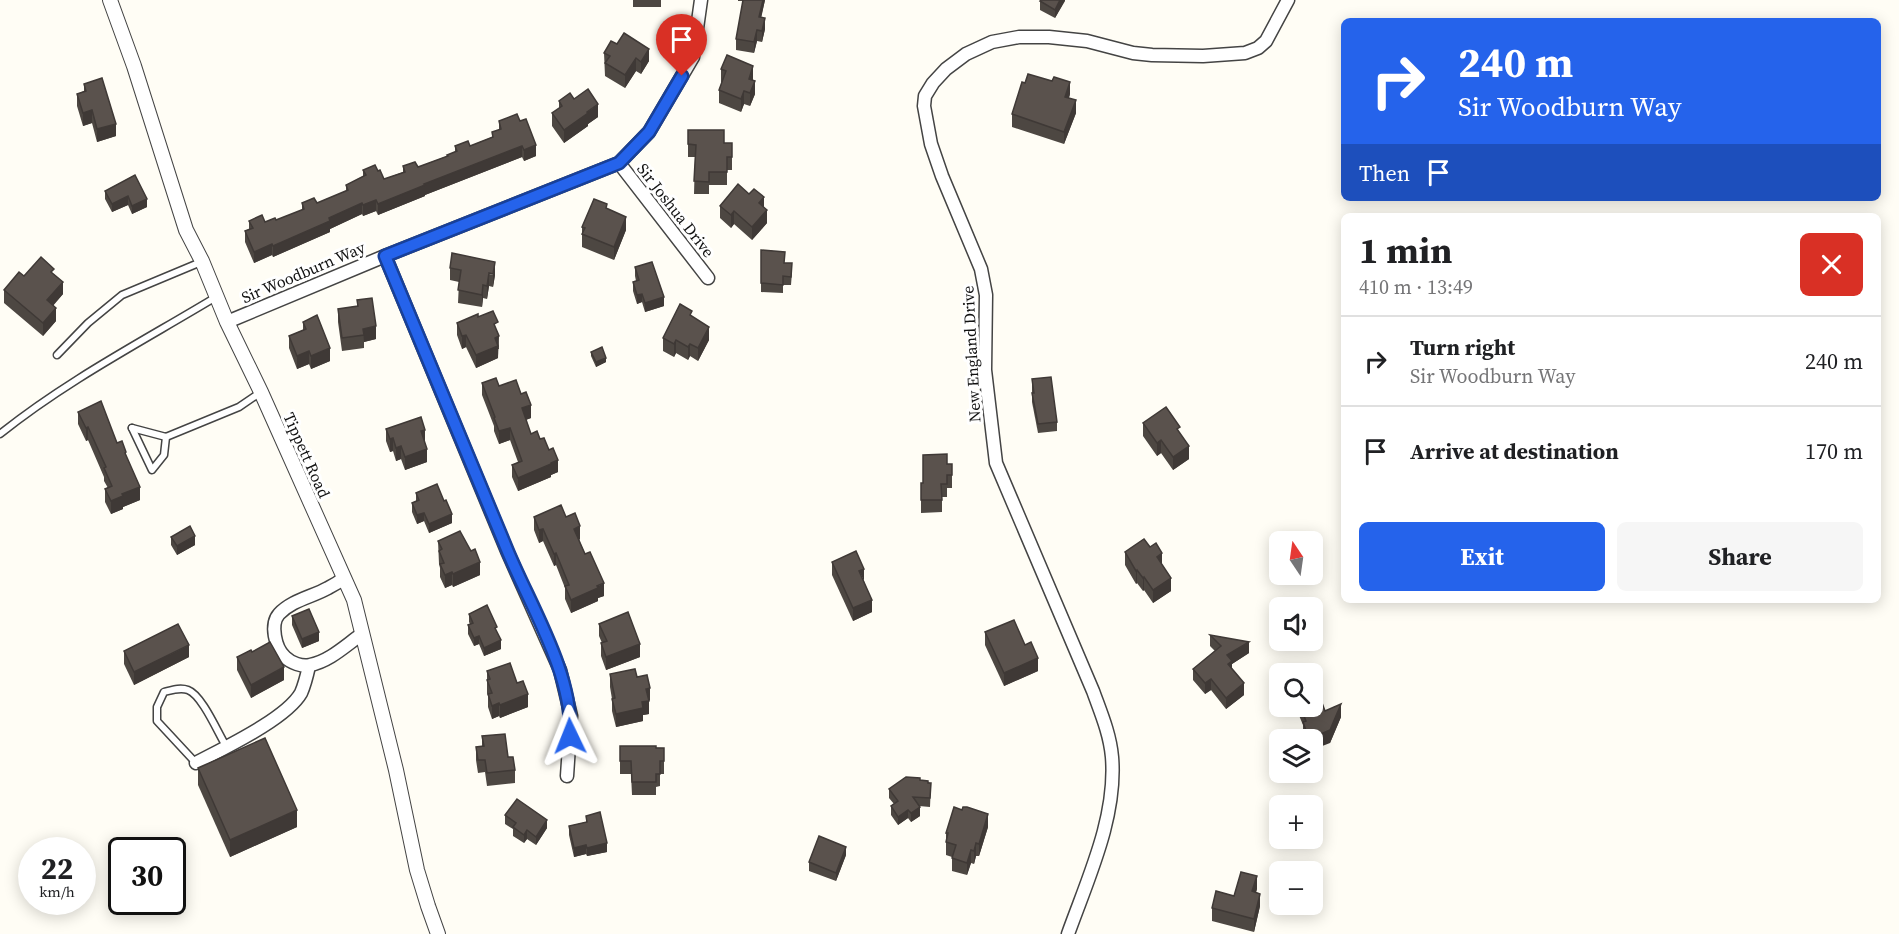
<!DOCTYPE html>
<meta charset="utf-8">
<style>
:root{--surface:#fff;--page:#f6f6f6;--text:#202124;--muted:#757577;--line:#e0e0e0;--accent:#2563eb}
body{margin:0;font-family:"Source Serif 4",serif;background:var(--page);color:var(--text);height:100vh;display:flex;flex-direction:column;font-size:22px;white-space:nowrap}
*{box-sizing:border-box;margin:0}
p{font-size:20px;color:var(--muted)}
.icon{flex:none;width:33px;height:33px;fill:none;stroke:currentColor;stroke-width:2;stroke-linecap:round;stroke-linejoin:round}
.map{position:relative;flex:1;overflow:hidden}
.details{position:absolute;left:1341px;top:213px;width:540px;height:390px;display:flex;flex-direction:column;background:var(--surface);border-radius:9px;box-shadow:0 3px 15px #0003}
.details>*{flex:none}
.banner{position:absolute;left:1341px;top:18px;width:540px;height:183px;border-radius:9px;box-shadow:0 3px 15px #0003;background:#2563eb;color:#fff;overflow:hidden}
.needle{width:39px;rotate:347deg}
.controls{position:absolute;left:1269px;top:531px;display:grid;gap:12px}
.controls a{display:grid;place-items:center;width:54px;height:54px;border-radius:9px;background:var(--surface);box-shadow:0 3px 15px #0003;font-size:30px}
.speed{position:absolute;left:18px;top:837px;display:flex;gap:12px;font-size:30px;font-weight:700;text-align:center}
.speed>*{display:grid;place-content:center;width:78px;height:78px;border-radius:50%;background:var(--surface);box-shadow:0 3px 15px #0003;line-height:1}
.speed small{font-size:15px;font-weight:400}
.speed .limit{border:3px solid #111;border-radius:9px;background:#fff;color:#111}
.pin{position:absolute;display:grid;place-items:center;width:51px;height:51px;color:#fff;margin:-62px -26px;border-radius:50% 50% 50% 0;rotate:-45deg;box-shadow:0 0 6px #0007}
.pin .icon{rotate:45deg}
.me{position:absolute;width:66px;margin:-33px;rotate:358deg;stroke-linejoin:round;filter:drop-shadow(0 0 4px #0008)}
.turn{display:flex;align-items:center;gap:21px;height:126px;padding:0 18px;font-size:27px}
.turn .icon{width:78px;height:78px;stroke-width:2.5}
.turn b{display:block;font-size:42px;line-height:51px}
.then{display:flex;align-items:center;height:57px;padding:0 18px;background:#0003;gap:12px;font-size:22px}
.round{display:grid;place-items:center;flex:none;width:63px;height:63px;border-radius:9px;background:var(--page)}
.headline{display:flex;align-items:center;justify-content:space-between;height:102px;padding:0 18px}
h1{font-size:36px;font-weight:700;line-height:45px}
.action{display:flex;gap:12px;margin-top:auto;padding:12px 18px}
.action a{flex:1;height:69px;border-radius:9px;background:var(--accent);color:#fff;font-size:24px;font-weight:700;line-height:69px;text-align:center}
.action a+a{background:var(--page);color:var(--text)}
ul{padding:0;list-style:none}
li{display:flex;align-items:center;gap:18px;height:90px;padding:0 18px;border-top:2px solid var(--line)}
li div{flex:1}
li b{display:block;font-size:22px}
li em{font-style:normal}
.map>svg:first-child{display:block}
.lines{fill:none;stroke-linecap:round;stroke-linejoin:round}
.service-casing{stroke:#444;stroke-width:9}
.minor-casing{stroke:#444;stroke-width:15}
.tertiary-casing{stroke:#444;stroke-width:16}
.service{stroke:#fff;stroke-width:6}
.minor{stroke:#fff;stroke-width:12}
.tertiary{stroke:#fff;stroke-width:14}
.wall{fill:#4d4742}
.shaded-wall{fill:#3f3936}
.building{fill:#5a524d;stroke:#3f3936;stroke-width:1.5}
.route-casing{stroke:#184099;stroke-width:15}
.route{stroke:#2563eb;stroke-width:10}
.labels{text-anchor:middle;stroke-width:6;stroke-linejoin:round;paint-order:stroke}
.street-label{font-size:16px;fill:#111;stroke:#fff}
</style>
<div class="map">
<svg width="1899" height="934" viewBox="0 0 1899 934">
<rect width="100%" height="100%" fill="#fffdf5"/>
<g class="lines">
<g class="service-casing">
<g id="service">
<polyline points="57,355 88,323 122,295 201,262"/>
<polyline points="132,428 166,437 239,407 261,392"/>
<polyline points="132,428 152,470 164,455 166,437"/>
<path d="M0,434c66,-53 143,-93 216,-137"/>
<path d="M196,763l-39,-42v-14l7,-15c8,-2 16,-5 24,-2 14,5 30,43 38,56"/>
</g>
</g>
<g class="minor-casing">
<g id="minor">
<polyline points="619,163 708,278"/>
<polyline points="385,256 507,551 560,670 571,716 567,776"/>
<polyline points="227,322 385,256 619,163 649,132 693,57 701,0"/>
<path d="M344,578c-5,4 -10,7 -16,10 -16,9 -36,12 -49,26 -9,10 -4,34 6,43 6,6 17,10 25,8 20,-4 36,-20 52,-31"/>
<path d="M196,763c28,-15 90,-44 105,-70 4,-9 6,-18 8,-27"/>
<path d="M1068,934c20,-56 49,-117 44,-177 -2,-23 -11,-44 -19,-66l-97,-228 -11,-93 1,-75 -5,-26 -39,-93 -11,-32 -7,-38 1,-10 8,-13 13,-14 20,-15 26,-12 27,-5h30l38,4 46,12 19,2 51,1 42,-3 13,-5 8,-7 22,-41"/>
</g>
</g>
<g class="tertiary-casing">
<polyline id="tertiary" points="110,0 134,66 186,230 202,261 227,322 261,392 354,600 396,770 417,870 428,906 438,934"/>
</g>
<use href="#service" class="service"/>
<use href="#minor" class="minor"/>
<use href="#tertiary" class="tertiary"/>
</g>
<g class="wall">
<rect x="633" y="0" width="28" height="7"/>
<polygon points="738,0 765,0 761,17 765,29 762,42 757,41 754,53 736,50 736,39 743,1 738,1"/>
<polygon points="1065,0 1055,18 1040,10 1040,1"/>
<polygon points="604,53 649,61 641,74 636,71 625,88 605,76"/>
<polygon points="721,69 753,78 753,80 755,94 750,106 744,104 741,112 719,103 719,90 722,82 721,82"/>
<polygon points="84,84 116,136 97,142 92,123 83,126 77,106 77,94 84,91"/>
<polygon points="1070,94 1069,98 1076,113 1064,144 1012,127 1012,114"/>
<polygon points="574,99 598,117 588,124 588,126 564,143 552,126 552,113 559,109 559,101"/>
<polygon points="499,121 520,121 536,156 524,161 522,157 425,195 425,196 378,215 376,211 363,216 362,214 330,229 330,232 273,257 272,255 254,263 245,242 245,231 249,229 249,221 265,222 276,220 302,210 302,203 317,203 346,191 346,185 363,176 363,170 378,171 384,179 403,172 403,166 418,167 447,156 447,155 455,152 455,146 470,146 492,137 492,132 499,130"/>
<polygon points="688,130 724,143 732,143 732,170 727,170 727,185 709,185 709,194 694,194 695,157 688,157"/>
<polygon points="135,175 147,207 132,214 128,205 112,212 105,199 105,191"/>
<polygon points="720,206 764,207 767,223 752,240 734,224 731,228 720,218"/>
<polygon points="607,208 626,230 614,260 582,247 582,227"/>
<polygon points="761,250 792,272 791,285 783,285 783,293 761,292"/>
<polygon points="635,267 664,306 645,312 642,302 637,304 633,291 633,282 636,281 635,276"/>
<polygon points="450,268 495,275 493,287 489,286 487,299 483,298 482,307 458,303 459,282 450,280"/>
<polygon points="54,274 63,294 53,305 56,321 43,336 4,303 4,290 24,276"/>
<polygon points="357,300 376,339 364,342 364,348 342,351 338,322 338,309 357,306"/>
<polygon points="692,316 709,340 698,361 690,356 688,360 676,353 674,357 663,351 663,338"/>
<polygon points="478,317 498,332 499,349 498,349 498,358 476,368 466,347 462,349 457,335 457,323"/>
<polygon points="303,322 330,361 311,369 309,364 297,369 289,348 289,336 303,330"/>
<polygon points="591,352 606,362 596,367 591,356"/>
<polygon points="1032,379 1057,422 1057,431 1038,433 1032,402"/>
<polygon points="482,383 499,386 521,394 531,418 526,420 531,434 540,439 558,472 551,475 551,477 518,491 512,477 512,465 518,462 510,440 499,444 494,431 494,426 482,395"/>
<polygon points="78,412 117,443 126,457 140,500 123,507 123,509 111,514 105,502 105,489 108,488 104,481 104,477 88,440 86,441 78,424"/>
<polygon points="1143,423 1180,433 1189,459 1173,470 1161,453 1157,456 1143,436"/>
<polygon points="386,429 425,443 427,462 405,470 401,459 396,461 393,451 390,452 386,441"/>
<polygon points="947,464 952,475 952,488 947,488 947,497 942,497 942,512 921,513 921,483 923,483"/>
<polygon points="416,493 452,523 429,533 424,521 417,524 412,512 412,503 416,502"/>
<polygon points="534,517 566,517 580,539 579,540 604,596 598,598 598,601 571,613 565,599 565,588 556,565 554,566 543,541 539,543 534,530"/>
<polygon points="171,537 195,545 177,555 171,545"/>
<polygon points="438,541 480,575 453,587 452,585 445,588 440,577 440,568 439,564"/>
<polygon points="1125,552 1162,565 1171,591 1153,603 1144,590 1143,591 1137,583 1136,584 1125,565"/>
<polygon points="832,562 864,581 872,612 853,621 832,575"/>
<polygon points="469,614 497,632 501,649 484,656 479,644 474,646 468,634 468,625 470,624 469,622"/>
<polygon points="292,616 319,641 302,648 292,625"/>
<polygon points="599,624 640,657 606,670 601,656 601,643 602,643 599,636"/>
<polygon points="985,632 1025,645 1038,671 1004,686 985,645"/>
<polygon points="1210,635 1249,653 1232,664 1232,668 1244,695 1226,709 1211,690 1205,694 1193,680 1193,669 1215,651 1210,646"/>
<polygon points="124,651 189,657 134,685 124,664"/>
<polygon points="252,652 284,680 251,698 237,670 237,657"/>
<polygon points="487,671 517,683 528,707 500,718 499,716 492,719 488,707 488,696 487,693"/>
<polygon points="610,674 637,677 650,700 649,701 649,714 643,715 643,721 616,727 612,711 612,699 610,687"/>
<polygon points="1298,706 1312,706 1341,717 1330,743 1312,740 1304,740 1303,735 1303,725 1298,713"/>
<polygon points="482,736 508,757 515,770 515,783 487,786 485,772 478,773 476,760 476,747 482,747"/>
<polygon points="620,746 664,748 664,774 660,774 660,786 656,787 656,795 632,795 631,774 620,774"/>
<polygon points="198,768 297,827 230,857 198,785"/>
<polygon points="920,780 931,783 930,807 919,806 920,816 911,822 908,818 898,825 891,815 891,806 894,804 889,798 889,789"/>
<polygon points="505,815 547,828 536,845 527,839 524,843 513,836 513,829 505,824"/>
<polygon points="586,816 607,852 587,856 586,854 574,857 569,835 569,826 586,822"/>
<polygon points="988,827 979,856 976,856 974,864 971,863 967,875 952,871 952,857 946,855 946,833"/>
<polygon points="846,855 836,881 809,871 809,862"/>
<polygon points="1257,889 1256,892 1260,906 1254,932 1212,921 1212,908 1234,896"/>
</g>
<g class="shaded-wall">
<polygon points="763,0 765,0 759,28 759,17"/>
<polygon points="1060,0 1065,0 1065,1 1055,18 1055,10"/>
<polygon points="765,18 765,29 762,42 762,31"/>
<polygon points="757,30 757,41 754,53 754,42"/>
<polygon points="649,49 649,61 641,74 641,62"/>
<polygon points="636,58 636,71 625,88 625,75"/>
<polygon points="753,66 753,78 749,92 749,79"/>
<polygon points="755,81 755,94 750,106 750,93"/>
<polygon points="1070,82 1070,94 1065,109 1065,97"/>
<polygon points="744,91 744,104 741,112 741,99"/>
<polygon points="1076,100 1076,113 1064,144 1064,132"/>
<polygon points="598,104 598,117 588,124 588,126 564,143 564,130"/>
<polygon points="92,110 92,123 83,126 83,113"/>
<polygon points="116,124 116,136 97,142 97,129"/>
<polygon points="536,145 536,156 524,161 524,150"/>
<polygon points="522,146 522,157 425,195 425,196 378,215 378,204 424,184"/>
<polygon points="128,196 128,205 112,212 112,204"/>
<polygon points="764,197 764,210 759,203"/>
<polygon points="147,199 147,207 132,214 132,206"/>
<polygon points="376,200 376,211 363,216 363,205"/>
<polygon points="362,203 362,214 330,229 330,232 273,257 273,246 329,218"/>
<polygon points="767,210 767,223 752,240 752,227"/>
<polygon points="734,211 734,224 731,228 731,215"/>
<polygon points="626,217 626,230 614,260 614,247"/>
<polygon points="272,244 272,255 254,263 254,252"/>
<polygon points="495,262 495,275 493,287 493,274"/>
<polygon points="489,273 489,286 487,299 487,286"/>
<polygon points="63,282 63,294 47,313 47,300"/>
<polygon points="483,285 483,298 482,307 482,295"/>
<polygon points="642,294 642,302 637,304 637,295"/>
<polygon points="664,297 664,306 645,312 645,303"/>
<polygon points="56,308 56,321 43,336 43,323"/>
<polygon points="376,326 376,339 364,342 363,329"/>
<polygon points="709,327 709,340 698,361 698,348"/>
<polygon points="466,335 466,347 462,349 462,336"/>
<polygon points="499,336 498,358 476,368 476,355 495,338"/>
<polygon points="676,340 676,353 674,357 674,344"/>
<polygon points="690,344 690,356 688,360 688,347"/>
<polygon points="330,348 330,361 311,369 311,356"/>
<polygon points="309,351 309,364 297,369 297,356"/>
<polygon points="606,358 606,362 596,367 596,362"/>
<polygon points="531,405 531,418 522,421 522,408"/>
<polygon points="88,427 88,440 86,441 86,428"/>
<polygon points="510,428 510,440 499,444 499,431"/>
<polygon points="425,430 425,443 421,444 421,431"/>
<polygon points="393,438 393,451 390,452 390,439"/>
<polygon points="1161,440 1161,453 1157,456 1157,443"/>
<polygon points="401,446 401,459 396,461 396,448"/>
<polygon points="1189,446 1189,459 1173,470 1173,457"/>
<polygon points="427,449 427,462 405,470 405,457"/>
<polygon points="558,460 558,472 551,475 551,477 518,491 518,478"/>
<polygon points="140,487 140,500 123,507 123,509 111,514 111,501 122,494"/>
<polygon points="424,513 424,521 417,524 417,515"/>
<polygon points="452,514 452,523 429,533 429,524"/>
<polygon points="580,526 580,539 574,542 574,529"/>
<polygon points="543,529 543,541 539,543 539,530"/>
<polygon points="195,536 195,545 177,555 177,546"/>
<polygon points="556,553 556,565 554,566 554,554"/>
<polygon points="1162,553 1162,566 1157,557"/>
<polygon points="480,562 480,575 453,587 453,574"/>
<polygon points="864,569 864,581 859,571"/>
<polygon points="1137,570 1137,583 1136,584 1136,571"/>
<polygon points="452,572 452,585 445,588 445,575"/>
<polygon points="1144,577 1144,590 1143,591 1143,578"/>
<polygon points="1171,578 1171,591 1153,603 1153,590"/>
<polygon points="604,583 604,596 598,598 598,601 571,613 571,600"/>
<polygon points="872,600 872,612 853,621 853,608"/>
<polygon points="319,632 319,641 302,648 302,639"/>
<polygon points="479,636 479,644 474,646 474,638"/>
<polygon points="501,640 501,649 484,656 484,648"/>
<polygon points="1249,642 1249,653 1232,664 1232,672 1228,675 1227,655"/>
<polygon points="640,644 640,657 606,670 606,657"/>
<polygon points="189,645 189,657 134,685 134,672"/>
<polygon points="1038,658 1038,671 1004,686 1004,673"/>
<polygon points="284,667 284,680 251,698 251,685"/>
<polygon points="1211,679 1211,690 1205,694 1205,683"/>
<polygon points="1244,683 1244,695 1226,709 1226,698"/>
<polygon points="650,688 650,700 646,701 646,689"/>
<polygon points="528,694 528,707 500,718 500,705"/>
<polygon points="649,701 649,714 643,715 643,721 616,727 616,714 642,702"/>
<polygon points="499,703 499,716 492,719 492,706"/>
<polygon points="1341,704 1341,717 1330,743 1312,750 1312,740 1309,739"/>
<polygon points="920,807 920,816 911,822 911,813"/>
<polygon points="297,810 297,827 230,857 230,840"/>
<polygon points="908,810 908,818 898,825 898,817"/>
<polygon points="988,814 988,827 979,856 979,844"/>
<polygon points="547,820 547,828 536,845 536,837"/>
<polygon points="527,830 527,839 524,843 524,835"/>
<polygon points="607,843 607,852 587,856 587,848"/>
<polygon points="976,843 976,856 974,864 974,851"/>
<polygon points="586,845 586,854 574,857 574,848"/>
<polygon points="846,847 846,855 836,881 836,873"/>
<polygon points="971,850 971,863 967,875 967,863"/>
<polygon points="1257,876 1257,889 1252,904 1252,891"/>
<polygon points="1260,894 1260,906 1254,932 1254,919"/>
</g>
<g class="building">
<polygon points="743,0 763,0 759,17 765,18 762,31 757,30 754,42 736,39"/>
<polygon points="1041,0 1060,0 1055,10 1040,1"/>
<polygon points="624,33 649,49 641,62 636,58 625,75 605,63 610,56 604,53 611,41 617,44"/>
<polygon points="727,55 753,66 749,79 755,81 750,93 744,91 741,99 719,90 726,71 721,69"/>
<polygon points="1028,74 1052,81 1054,77 1070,82 1065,97 1076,100 1064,132 1012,114 1022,82 1025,83"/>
<polygon points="102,78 116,124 97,129 92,110 83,113 77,94 86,91 84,84"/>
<polygon points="588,89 598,104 587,112 588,113 564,130 552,113 562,106 559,101 570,93 574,99"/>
<polygon points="517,114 520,121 526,119 536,145 524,150 522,146 424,184 425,185 378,204 376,200 363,205 362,203 329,218 330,221 273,246 272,244 254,252 245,231 253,228 249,221 262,215 265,222 275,218 276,220 304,209 302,203 314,198 317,203 348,190 346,185 366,175 363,170 375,165 378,171 380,170 384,179 405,172 403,166 415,162 418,167 448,156 447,155 457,151 455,146 468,141 470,146 493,137 492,132 501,129 499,121"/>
<polygon points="688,130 724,130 724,143 732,143 732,157 727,157 727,172 709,172 709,182 694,181 696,145 688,144"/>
<polygon points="135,175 147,199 132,206 128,196 112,204 105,191"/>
<polygon points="738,184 749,194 754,189 764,197 759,203 767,210 752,227 734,211 731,215 720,206"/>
<polygon points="594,199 607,204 606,208 626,217 614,247 582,234 585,228 582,227"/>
<polygon points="761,250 785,252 784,263 792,263 791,277 783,276 783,285 761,283"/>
<polygon points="452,253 495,262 493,274 489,273 487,286 483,285 482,295 458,290 461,270 450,268"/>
<polygon points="41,257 54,269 51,272 63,282 47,300 56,308 43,323 4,290 19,272 24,276"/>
<polygon points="652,262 664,297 645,303 642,294 637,295 633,282 639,280 635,267"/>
<polygon points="372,298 376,326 363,329 364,335 342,338 338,309 358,306 357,300"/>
<polygon points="680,304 692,311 690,315 709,327 698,348 690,344 688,347 676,340 674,344 663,338"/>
<polygon points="493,311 498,322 494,324 499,336 495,338 498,346 476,355 466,335 462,336 457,323 478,314 478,317"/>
<polygon points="317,315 330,348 311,356 309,351 297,356 289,336 306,329 303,322"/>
<polygon points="602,347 606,358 596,362 591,352"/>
<polygon points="1051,377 1057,422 1038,424 1032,393 1034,393 1032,379"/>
<polygon points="496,378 499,386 516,380 521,394 526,392 531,405 522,408 531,434 537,431 540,439 544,438 549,450 553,448 558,460 551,463 551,464 518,478 512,465 522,461 510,428 499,431 494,418 495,417 482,383"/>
<polygon points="101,401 117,443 122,441 126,452 125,453 140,487 122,494 123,496 111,501 105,489 112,486 104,468 106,467 88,427 86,428 78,412"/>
<polygon points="1166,407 1180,427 1177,429 1189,446 1173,457 1161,440 1157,443 1143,423"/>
<polygon points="421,417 425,430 421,431 427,449 405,457 401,446 396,448 393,438 390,439 386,429"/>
<polygon points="947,454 947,464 952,464 952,475 947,475 947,484 941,484 942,500 921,500 921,483 923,483 923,455"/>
<polygon points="437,484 444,501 446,500 452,514 429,524 424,513 417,515 412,503 419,500 416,493"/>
<polygon points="561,505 566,517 575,513 580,526 574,529 585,554 590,552 604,583 597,586 598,588 571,600 565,586 569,585 556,553 554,554 543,529 539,530 534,517"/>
<polygon points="190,526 195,536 177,546 171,537"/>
<polygon points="460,531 471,551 475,549 480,562 453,574 452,572 445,575 440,564 444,563 439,551 442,549 438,541"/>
<polygon points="1144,539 1150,547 1156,543 1162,553 1157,557 1171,578 1153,590 1144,577 1143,578 1137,570 1136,571 1125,552"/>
<polygon points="856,551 864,569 859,571 872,600 853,608 832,562"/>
<polygon points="487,605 497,627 495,628 501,640 484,648 479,636 474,638 468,625 473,623 469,614"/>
<polygon points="309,609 319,632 302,639 292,616"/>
<polygon points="628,612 640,644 606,657 601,643 607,641 599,624"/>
<polygon points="1014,620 1025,645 1031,642 1038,658 1004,673 985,632"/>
<polygon points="178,624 189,645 134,672 124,651"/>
<polygon points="1210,635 1249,642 1227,655 1232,661 1228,664 1244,683 1226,698 1211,679 1205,683 1193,669 1221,646"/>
<polygon points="270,642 284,667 251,685 237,657 251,650 252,652"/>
<polygon points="510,663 517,683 523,681 528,694 500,705 499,703 492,706 488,694 492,693 487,680 490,679 487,671"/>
<polygon points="635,669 637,677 647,675 650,688 646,689 649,701 642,702 643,708 616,714 612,699 615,698 610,674"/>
<polygon points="1318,692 1325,711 1341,704 1330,730 1309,739 1303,722 1306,721 1300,706 1312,706 1312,695"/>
<polygon points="505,734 508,757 513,757 515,770 487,773 485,760 478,760 476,747 484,746 482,736"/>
<polygon points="265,738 297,810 230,840 198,768"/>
<polygon points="620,746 656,746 656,748 664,748 664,761 660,761 660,774 656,774 656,782 632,782 631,761 620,761"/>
<polygon points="906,777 920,778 920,780 928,781 928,783 931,783 930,798 913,797 920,807 911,813 908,810 898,817 891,806 898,801 889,789"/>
<polygon points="517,799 547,820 536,837 527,830 524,835 513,827 516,823 505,815"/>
<polygon points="954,807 962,810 963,807 967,807 988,814 979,844 976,843 974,851 971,850 967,863 952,858 956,845 946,842 948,833 946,833"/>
<polygon points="600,812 607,843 587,848 586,845 574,848 569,826 587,822 586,816"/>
<polygon points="819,836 846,847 836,873 809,862"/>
<polygon points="1241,872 1257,876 1252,891 1260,894 1254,919 1212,908 1216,891 1234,896"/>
</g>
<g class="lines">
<g class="route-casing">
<path id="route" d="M570,736c4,-62 -41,-132 -64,-189 -41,-97 -80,-194 -121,-291l234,-93 30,-31 33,-56"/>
</g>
<use href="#route" class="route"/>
</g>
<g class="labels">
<g class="street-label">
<text transform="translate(676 210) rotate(52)" y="6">Sir Joshua Drive</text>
<text transform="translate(303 272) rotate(-23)" y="6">Sir Woodburn Way</text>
<text transform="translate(971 354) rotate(-93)" y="6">New England Drive</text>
<text transform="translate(307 455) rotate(66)" y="6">Tippett Road</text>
</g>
</g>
</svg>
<div class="controls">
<a><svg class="needle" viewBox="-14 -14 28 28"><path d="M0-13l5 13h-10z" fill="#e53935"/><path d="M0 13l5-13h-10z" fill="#757577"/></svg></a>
<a><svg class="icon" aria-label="sound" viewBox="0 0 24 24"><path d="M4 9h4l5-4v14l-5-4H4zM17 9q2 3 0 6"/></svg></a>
<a><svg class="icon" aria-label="search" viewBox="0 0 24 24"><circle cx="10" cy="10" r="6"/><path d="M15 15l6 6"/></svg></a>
<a><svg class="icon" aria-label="layers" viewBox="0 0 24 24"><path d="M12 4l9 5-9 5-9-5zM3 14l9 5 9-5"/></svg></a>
<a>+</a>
<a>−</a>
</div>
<div class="speed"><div>22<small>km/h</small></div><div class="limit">30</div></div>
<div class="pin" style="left:682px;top:76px;background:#d93025"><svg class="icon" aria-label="arrive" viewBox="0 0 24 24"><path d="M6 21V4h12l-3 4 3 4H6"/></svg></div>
<svg class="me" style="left:570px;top:736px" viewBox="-20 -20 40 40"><path d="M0-17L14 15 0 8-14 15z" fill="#2563eb" stroke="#fff" stroke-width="4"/></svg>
<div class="banner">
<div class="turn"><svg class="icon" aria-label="right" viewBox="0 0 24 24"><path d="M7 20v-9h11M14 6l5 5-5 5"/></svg><div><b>240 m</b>Sir Woodburn Way</div></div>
<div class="then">Then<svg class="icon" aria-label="arrive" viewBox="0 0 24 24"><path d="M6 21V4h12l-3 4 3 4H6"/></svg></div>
</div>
<section class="details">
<div class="headline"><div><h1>1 min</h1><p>410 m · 13:49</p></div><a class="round" style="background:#d93025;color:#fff"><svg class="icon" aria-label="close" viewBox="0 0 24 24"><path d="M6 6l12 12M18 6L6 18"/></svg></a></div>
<ul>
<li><svg class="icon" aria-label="right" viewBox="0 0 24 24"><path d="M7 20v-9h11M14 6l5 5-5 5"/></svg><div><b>Turn right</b><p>Sir Woodburn Way</p></div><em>240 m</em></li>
<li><svg class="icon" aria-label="arrive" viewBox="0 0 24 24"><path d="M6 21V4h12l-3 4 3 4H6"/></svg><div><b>Arrive at destination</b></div><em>170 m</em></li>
</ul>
<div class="action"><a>Exit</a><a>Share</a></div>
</section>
</div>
